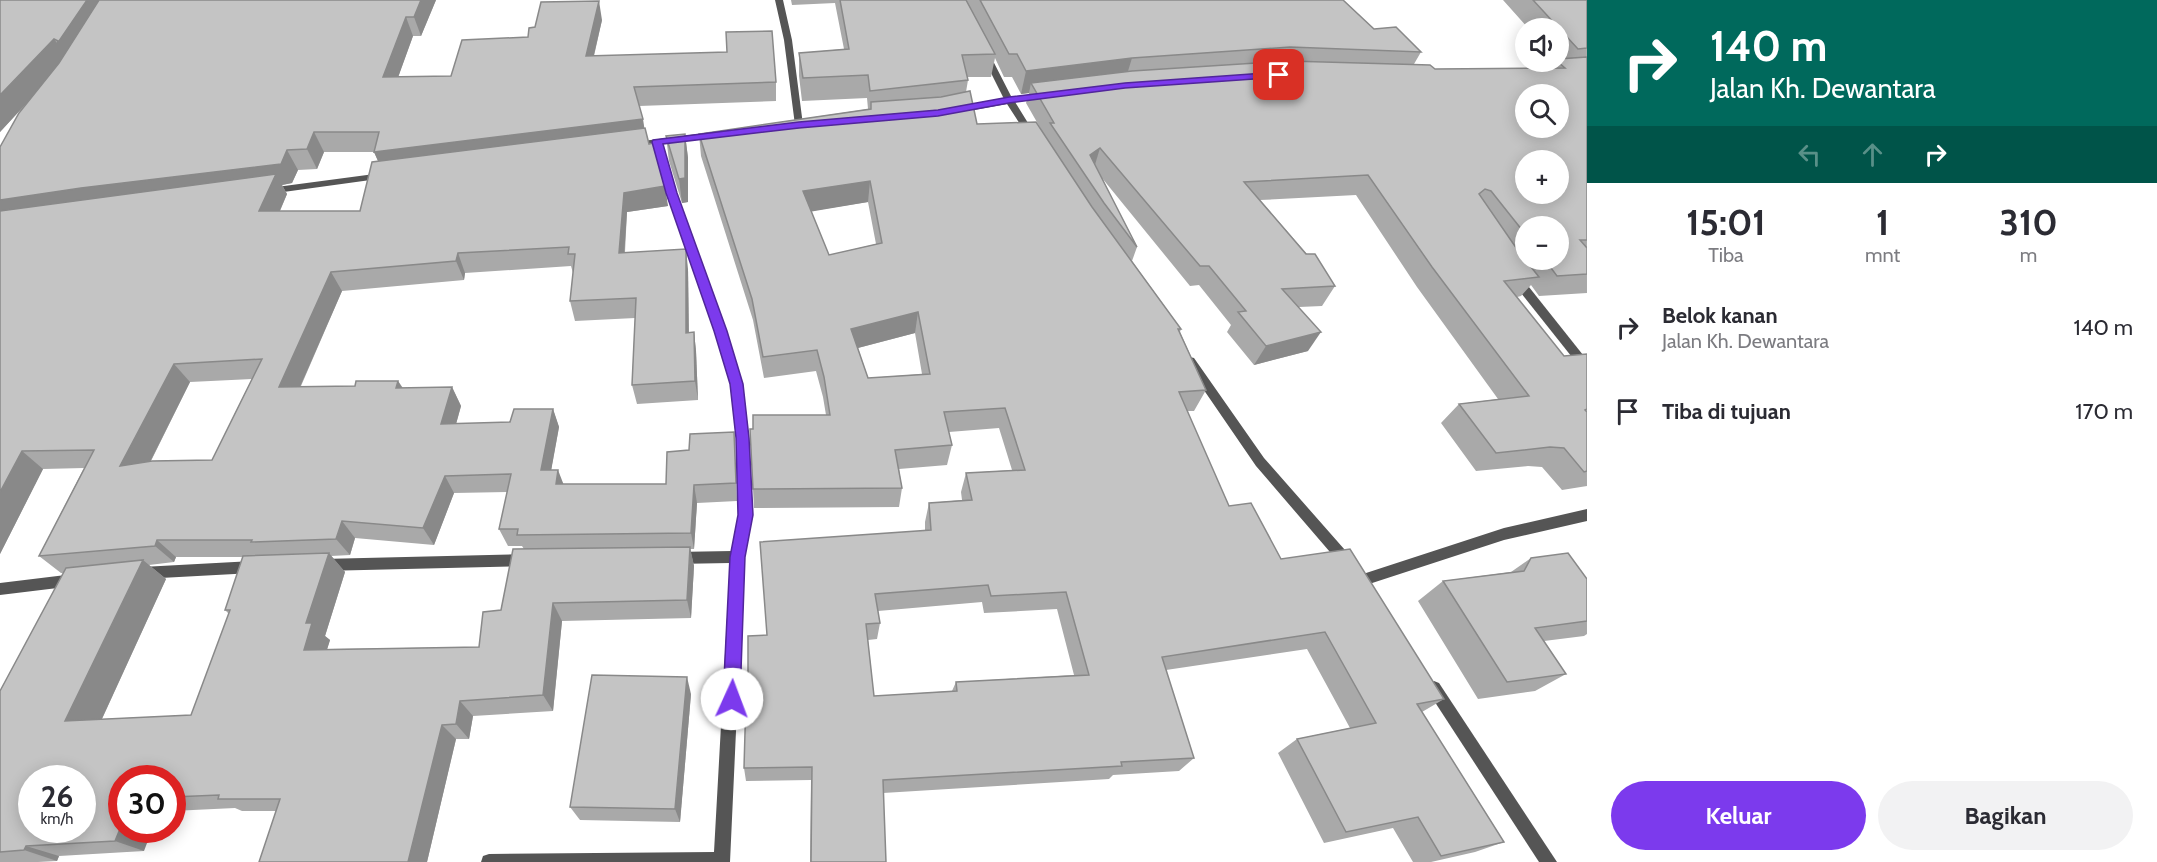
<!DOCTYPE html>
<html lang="id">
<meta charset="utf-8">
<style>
:root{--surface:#fff;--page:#f2f2f3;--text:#2b2b33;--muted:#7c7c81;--accent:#7c3aed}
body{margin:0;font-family:Cabin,sans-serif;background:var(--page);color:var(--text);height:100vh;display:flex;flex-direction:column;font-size:22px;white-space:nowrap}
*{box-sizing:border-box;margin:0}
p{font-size:20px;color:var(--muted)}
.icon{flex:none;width:33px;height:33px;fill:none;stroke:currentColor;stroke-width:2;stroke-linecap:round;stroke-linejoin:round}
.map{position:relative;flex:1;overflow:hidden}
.side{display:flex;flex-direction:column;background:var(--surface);width:570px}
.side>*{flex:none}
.hud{background:#00695c;color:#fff;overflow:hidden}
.fabs{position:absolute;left:1515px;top:18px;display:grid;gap:12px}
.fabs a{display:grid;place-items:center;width:54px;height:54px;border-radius:50%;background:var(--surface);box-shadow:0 3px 15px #0003;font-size:30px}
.speed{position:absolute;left:18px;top:765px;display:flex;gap:12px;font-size:30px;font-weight:700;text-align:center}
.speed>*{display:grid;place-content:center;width:78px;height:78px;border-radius:50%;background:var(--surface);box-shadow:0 3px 15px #0003;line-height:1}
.speed small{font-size:15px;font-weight:400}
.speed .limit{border:9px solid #d22;background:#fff;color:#111}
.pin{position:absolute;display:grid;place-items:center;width:51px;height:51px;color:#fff;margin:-26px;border-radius:12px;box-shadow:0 3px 9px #0006}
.me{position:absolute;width:66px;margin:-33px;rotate:2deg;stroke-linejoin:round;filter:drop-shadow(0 0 4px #0008)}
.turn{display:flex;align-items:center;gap:21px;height:126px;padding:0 24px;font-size:27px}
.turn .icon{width:78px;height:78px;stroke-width:2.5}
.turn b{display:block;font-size:42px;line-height:51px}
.lanes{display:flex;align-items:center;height:57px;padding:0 24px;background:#0003;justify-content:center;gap:30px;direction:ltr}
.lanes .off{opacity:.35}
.eta{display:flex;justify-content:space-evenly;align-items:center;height:102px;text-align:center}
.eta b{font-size:36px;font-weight:700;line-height:42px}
.cta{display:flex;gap:12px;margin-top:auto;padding:12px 24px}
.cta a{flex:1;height:69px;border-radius:36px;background:var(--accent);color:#fff;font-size:24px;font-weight:700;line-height:69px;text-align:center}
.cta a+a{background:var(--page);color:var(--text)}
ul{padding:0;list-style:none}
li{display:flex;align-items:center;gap:18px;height:84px;padding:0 24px}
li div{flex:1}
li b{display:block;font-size:22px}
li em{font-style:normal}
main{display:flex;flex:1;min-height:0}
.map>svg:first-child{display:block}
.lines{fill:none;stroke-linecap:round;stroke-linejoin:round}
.minor{fill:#555;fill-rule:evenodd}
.wall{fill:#a9a9a9;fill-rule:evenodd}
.shaded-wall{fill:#898989}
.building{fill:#c4c4c4;stroke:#898989;stroke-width:1.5;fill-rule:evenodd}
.route{fill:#7c3aed;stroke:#51269a;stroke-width:1.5}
</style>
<main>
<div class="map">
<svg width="1587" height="862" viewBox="0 0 1587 862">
<rect width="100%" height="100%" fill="#fff"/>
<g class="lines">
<g class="minor">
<polygon points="775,0 783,0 792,40 803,125 799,128 795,125 784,40"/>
<polygon points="983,53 990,55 1012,98 1043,92 1047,95 1043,98 1015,102 1036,136 1035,138 1029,138 1007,104 957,113 953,110 957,107 1004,99 982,55"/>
<polygon points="713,132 716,133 716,137 662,144 676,193 726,331 743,384 749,438 752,515 744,557 730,862 481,862 483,856 489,854 714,852 730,563 675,564 670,562 668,558 670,554 675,552 732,551 740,515 737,438 731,384 716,331 666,193 653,145 635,148 630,145 635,142"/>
<polygon points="382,173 387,176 385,178 269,194 264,191 269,188"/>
<polygon points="1517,276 1521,277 1587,360 1587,372 1583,371 1513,283 1512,280 1513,277"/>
<polygon points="1190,357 1194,358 1264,458 1352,558 1354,562 1352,566 1347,568 1342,566 1256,466 1186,364 1184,361 1186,358"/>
<polygon points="1587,509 1587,521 1504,540 1363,586 1358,584 1356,580 1358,576 1363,574 1504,528"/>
<polygon points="526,554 531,556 533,560 531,564 526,566 322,571 317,569 315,565 317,561 322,559"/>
<polygon points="253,561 258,563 260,567 258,571 253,573 142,579 137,577 135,573 137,569 142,567"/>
<polygon points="74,574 79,576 81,580 79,584 74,586 0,595 0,583"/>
<polygon points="1434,681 1439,683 1557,862 1539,862 1429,693 1427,688 1429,683"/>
</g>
</g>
<g class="wall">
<path d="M0,0h436l-15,36h-8l-15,41 53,-1 77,-39 74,-17 -8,36 182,26v19l-137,5 5,22 24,78 -41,6 -2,40 63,17 1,64 5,-1 2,19 2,49 -61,4 -5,-19 3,-67 -60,3 -5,-20 3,-28 -2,-7 -106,7 -1,7 -122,11 -41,95h54l43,-5 5,7 49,-1 9,19 -5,18 54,-2 43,-13 6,18 -8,43 12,14h103l23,-34 45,-18 3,69 -40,2 -3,46h-4l4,17 -3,52 -129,3 -9,90 -80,5 -4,23h-13l-29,123h-168l17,-51h-34l-7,-3 -63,3v-33h-50l22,73 -85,5 -2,5 -19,1h-38v-171l64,-118h-3l-22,-17 45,-88 -41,1 -43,85 27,-451 -27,29zM324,152h50l4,9 -18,50h-80l7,-17 -5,-9 10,-2 6,-13 19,-1zM252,379l-40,81 -61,1 39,-79zM507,492l-8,37 9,17h14l2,3 -23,61 -22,37 -152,2 3,-9 -5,-4 20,-64 -14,-16 19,-1 5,-17 79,7 20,-52zM176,557h67l-18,53 4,4 -38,101 -89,4 64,-140 -17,-14 25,-3z"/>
<path d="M791,0h552l31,29 47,23 -7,12 21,5 114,-1 5,-6h4v-34h-30l-25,-28h84v293l-48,3 -8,-11 -10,11 -4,1 47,59 23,-2v132l-25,4 -20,-23 -14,-1 -52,5 -35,-48 18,-19 39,-5 -81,-112 -61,-92 -96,5 75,86 -13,20 -23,1 9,44 -54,14 -27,-33 4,-7 -32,-40 -9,1 -88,-108 35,69 -5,14 49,68 -1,3 26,58 -12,21h-7l42,95 52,53 163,140 -22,13 82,130 -29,10 -44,10h-18l-20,-34 -69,15 -46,-90 19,-14 53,-11 -43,-79 -141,21 28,88 -15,13 -66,4 -4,4 -226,14 3,69h-76l1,-82 -65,1 -2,-13 4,-71 19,-62 158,-105v-8l4,-19 33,-3 -1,-8 5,-19 46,-3 -13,-42 -50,4 3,13 -5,20 -48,4 3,19 -3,19 -145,1 -1,-19 73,-74 -3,-18 -7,-26 -52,7 -11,-58 -52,-164 -2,-22 169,-25 -1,-11 -65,3 -3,-25v-23l45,-4 -9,-46 -43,2zM995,58l9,19h8l9,17 8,-1 -3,10 16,28 -65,-7 -11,-32 2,-12 -1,-3h24zM868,202l8,42 -47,11 -18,-44zM1526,226l32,34h-32zM915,333l7,41 -54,4 -10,-30zM982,602l2,11 73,-4 17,66 -118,7 -4,9 -78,5 -6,-56 9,-1 3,-16 -2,-12z"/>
<polygon points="685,134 688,158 688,202 682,203 669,161 666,136"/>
<polygon points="1531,558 1587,579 1587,634 1584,636 1544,641 1566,674 1535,691 1478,699 1418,601 1443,581 1511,572"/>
<polygon points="691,694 680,822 580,820 570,807"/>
</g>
<g class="shaded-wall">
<polygon points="87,0 111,0 67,59 0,132 0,95 54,39 57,43"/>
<polygon points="421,0 436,0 421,36 414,17"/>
<polygon points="599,1 602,20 589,76 586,56"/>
<polygon points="406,17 413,36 391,97 383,77"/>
<polygon points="1132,58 1125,81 1031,83 1029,93 1021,94 1026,71"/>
<polygon points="643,119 646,139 383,172 374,152"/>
<polygon points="314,132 324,152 317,169 307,149"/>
<polygon points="685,134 688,158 688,202 682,203 679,179"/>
<polygon points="1100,148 1094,168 1084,175 1090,155"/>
<polygon points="287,150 298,170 292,183 282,185 287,194 271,231 0,223 0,200"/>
<polygon points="870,181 868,202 803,213 803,191"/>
<polygon points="665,186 668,206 627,212 623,272 619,253 624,193"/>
<polygon points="686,249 688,269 689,352 686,333"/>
<polygon points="458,253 465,273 464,280 456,261"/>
<polygon points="331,272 342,291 292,405 279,387"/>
<polygon points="918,312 915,333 850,350 851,329"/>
<polygon points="694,332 696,351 698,400 695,381"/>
<polygon points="1321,332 1308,351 1254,365 1266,346"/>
<polygon points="174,364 190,382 139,484 120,466"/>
<polygon points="398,381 409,399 396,388"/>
<polygon points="452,387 461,406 451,442 441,424"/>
<polygon points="553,409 559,427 548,488 541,470"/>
<polygon points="22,451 43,469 0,554 0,492"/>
<polygon points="558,470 565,488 556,484"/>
<polygon points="445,476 454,493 434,545 423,528"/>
<polygon points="694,485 697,503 694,549 691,533"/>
<polygon points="342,521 355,538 350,555 336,539"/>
<polygon points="157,540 176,557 174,562 155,546"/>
<polygon points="690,547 694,566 691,618 687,600"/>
<polygon points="329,553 345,572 325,636 330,640 322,666 304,650 306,623"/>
<polygon points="143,560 166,579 94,736 65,721"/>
<polygon points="553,603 562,621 553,711 543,695"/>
<polygon points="687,677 691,694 680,822 675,809"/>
<polygon points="460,701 473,716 469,739 456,724"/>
<polygon points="442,725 456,739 427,862 408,862"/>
<polygon points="122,824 122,830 152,830 144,851 115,841"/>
<polygon points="26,846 59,856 57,861 24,850"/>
</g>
<g class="building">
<polygon points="0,0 87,0 57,44 58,41 54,39 0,95"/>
<polygon points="99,0 421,0 414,17 406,17 383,77 451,76 462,40 528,37 529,28 535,27 541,2 599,1 586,56 727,52 726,32 772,31 776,82 634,87 643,119 374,152 379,132 314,132 307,149 287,150 281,164 81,188 0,200 0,147 19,113 59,63"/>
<polygon points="840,0 966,0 995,54 962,55 968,80 870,91 868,75 803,78 799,53 849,49"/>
<polygon points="980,0 1343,0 1374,29 1396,27 1421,52 1290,47 1132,58 1026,71 1017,54 1009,54"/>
<polygon points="1533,0 1587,0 1587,48 1578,49"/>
<path d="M1587,57v183h-7l7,8v26l-30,2 -12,-16h13v-34h-32v9l-35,-44 -6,-2 -6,5 40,58 20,25 -35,4 60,75 23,-2v55l-2,1 2,2v59l-3,1 -20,-24 -14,-1 -54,6 -37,-49 70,-8 -97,-129 -64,-92 -124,7 62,72h9l20,32 -53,3 39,43 -55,14 -28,-34 8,-1 -37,-45h-9l-100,-118 -10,7 47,92 -33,-44 -54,-80h4l-23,-40 101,-12 156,-10 142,4 5,4 130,-1 -7,-6v-3zM1526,94h32v34h-32zM1526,160h32v34h-32z"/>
<path d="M970,91l7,33 59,-2 56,85 89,122h-3l28,61 -27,2 50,114 22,-3 30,56 69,-10 94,150 -27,5 87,138 -63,14 -23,-39 -72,15 -49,-93 79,-16 -51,-91 -163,25 32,101 -73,4 1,4 -239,14 3,82h-75l1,-95 -68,1 2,-71h2v-61l19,-1 -7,-93 171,-12 -2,-27 43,-3 -6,-27 59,-3 -20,-62 -61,4 8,33 -57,5 7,38 -149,1 -3,-60h3v-14h77l-6,-38 -7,-27 -54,7 -11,-58 -53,-165 172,-25v-7l70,-5zM870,181l12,62 -53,12 -26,-64zM918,312l12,62 -62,4 -17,-49zM988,585l3,11 75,-4 23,83 -133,7 1,9 -83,5 -8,-72 14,-1 -5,-29z"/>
<path d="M645,128l4,16 4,-1 12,43 -41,7 -5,60 67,-4v84l8,-1 1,49 -63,4 4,-87 -66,3 5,-47h-7l1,-7 -111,6 -2,8 -125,11 -52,115 76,-1 1,-5h42l-2,7 56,-1 -11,37 69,-2 4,-13h39l-12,61h17l-2,14h110l1,-32 22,-2 1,-16 44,-2 2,51 -42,2 -3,48 -174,2 1,-6h-19l12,-55 -66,2 -22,52 -81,-7 -6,18 -85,3 1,-2h-95l-2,6 -116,10 55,-106 -72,1 -22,41v-281l276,-37 -17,37h101l12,-49zM262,359l-50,101 -60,1 -32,5 54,-102z"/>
<polygon points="685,134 685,178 679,179 666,136"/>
<path d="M690,547l-3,53 -134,3 -10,92 -83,6 -4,23 -14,1 -34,137h-149l21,-63h-62l1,-4 -47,2v-19h-50v46l-7,17 -89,5 -2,4 -24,2v-161l66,-123 77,-8 -78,161 126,-6 39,-105h-5l18,-54 86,-3 -23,70h6l-8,27 175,-3 4,-35 18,-2 12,-61zM32,778h50v52h-50z"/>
<polygon points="1568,553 1587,579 1587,621 1535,628 1566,674 1507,682 1443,581 1524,571 1531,558"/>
<polygon points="592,675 687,677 675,809 570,807"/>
</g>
<polygon class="route" points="1279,72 1282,73 1282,77 1125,88 1009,103 938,116 799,128 663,144 677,193 727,331 743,384 749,438 753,515 745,557 740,699 737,705 732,707 726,705 723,699 730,557 738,515 736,438 730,384 714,331 666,193 652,142 653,140 799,122 938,110 1009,97 1125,83"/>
</svg>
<div class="fabs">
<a><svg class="icon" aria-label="sound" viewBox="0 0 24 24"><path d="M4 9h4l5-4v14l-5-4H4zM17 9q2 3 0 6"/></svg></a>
<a><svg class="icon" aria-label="search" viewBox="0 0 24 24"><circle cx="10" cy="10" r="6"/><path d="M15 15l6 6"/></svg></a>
<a>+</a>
<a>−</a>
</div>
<div class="speed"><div>26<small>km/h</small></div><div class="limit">30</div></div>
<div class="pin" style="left:1279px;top:75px;background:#d93025"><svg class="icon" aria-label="arrive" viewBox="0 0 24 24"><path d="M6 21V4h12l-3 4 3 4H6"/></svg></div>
<svg class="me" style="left:732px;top:699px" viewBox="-20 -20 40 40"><circle r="19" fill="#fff"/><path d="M0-13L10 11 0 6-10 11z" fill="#7c3aed"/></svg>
</div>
<section class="side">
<div class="hud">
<div class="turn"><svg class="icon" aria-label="right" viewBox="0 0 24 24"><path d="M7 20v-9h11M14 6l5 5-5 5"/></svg><div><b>140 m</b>Jalan Kh. Dewantara</div></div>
<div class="lanes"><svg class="icon off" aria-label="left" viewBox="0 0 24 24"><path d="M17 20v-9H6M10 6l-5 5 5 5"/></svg><svg class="icon off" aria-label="ahead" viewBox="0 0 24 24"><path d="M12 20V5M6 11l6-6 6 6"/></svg><svg class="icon" aria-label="right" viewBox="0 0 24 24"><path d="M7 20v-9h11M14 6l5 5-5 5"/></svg></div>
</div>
<div class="eta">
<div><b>15:01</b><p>Tiba</p></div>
<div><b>1</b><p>mnt</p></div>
<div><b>310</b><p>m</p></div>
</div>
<ul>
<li><svg class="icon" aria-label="right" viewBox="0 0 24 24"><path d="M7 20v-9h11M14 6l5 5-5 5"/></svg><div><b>Belok kanan</b><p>Jalan Kh. Dewantara</p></div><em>140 m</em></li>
<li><svg class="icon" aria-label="arrive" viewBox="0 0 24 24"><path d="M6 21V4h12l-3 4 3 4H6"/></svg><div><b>Tiba di tujuan</b></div><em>170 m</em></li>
</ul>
<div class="cta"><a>Keluar</a><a>Bagikan</a></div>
</section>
</main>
